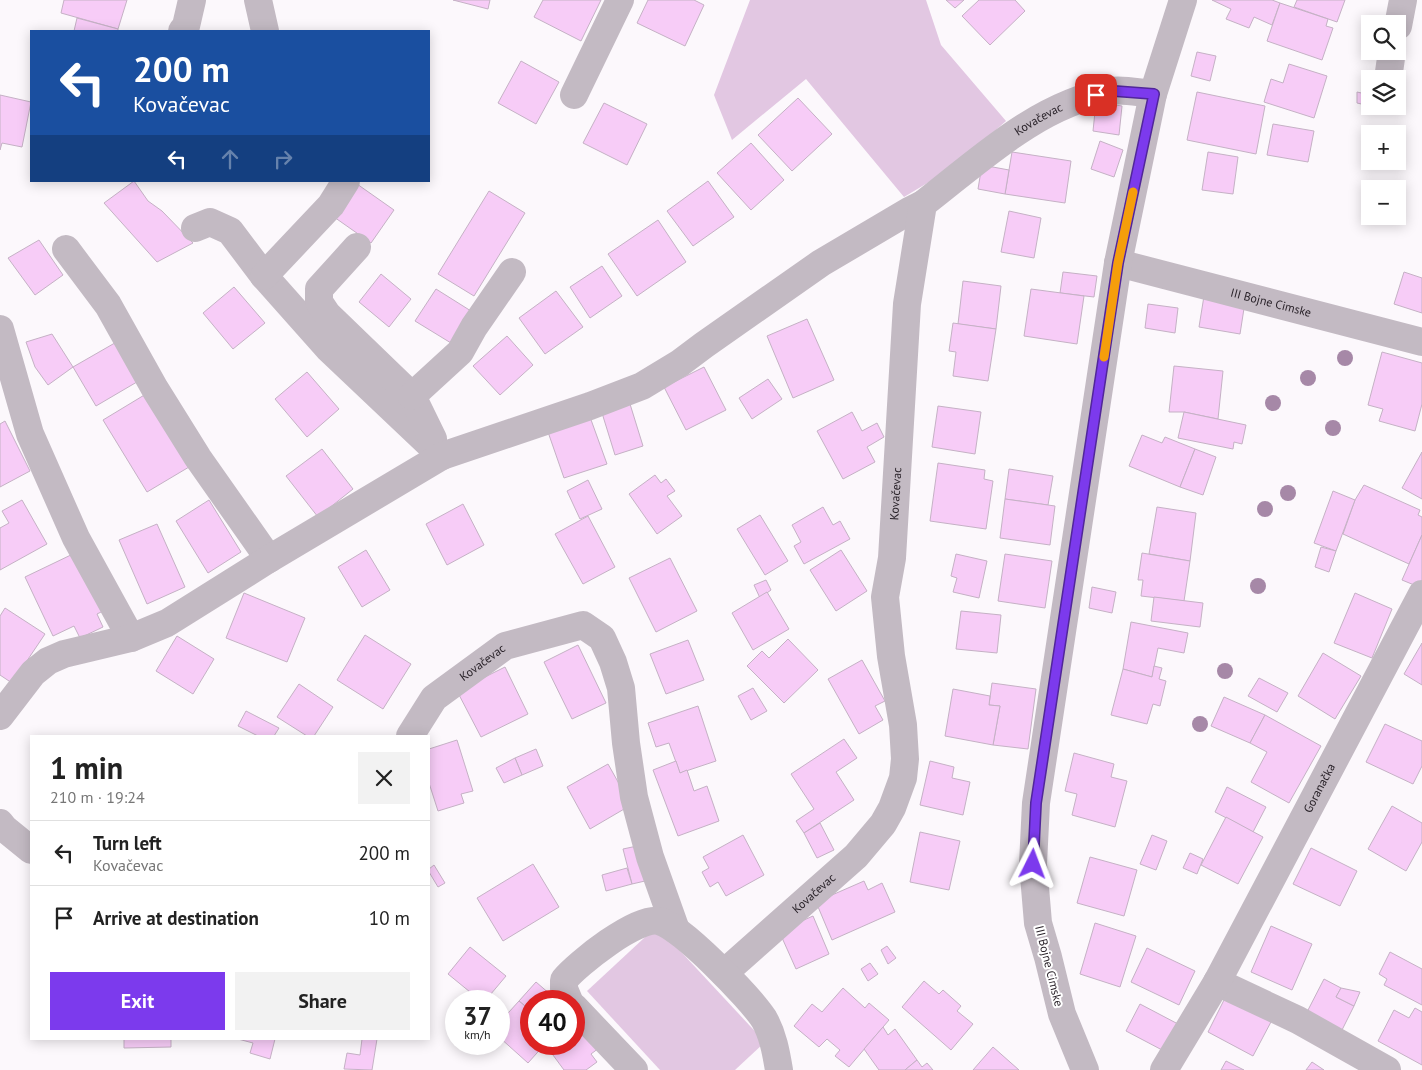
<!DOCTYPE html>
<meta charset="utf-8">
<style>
:root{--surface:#fff;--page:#f2f2f2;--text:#222;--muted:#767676;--line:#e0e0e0;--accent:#7c3aed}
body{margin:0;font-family:"PT Sans",sans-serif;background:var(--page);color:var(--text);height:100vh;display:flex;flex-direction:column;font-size:19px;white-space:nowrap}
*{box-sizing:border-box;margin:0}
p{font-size:16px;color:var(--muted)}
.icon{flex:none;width:28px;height:28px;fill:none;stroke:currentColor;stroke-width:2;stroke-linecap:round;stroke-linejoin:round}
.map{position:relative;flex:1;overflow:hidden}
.panel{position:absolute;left:30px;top:735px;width:400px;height:305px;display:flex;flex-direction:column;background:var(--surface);border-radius:0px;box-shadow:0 2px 12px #0003}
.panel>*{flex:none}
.banner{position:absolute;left:30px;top:30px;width:400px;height:152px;border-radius:0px;box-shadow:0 2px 12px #0003;background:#1a4fa0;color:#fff;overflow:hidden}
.fabs{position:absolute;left:1361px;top:15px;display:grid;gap:10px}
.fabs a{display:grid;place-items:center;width:45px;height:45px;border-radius:0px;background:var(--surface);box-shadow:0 2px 12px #0003;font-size:25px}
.speed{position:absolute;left:445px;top:990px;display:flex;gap:10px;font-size:25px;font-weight:700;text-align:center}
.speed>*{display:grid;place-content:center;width:65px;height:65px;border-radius:50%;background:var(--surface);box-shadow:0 2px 12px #0003;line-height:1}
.speed small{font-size:12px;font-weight:400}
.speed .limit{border:8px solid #d22;background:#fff;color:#111}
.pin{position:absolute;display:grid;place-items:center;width:42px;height:42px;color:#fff;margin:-21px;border-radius:10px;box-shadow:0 2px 8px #0006}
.me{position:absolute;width:55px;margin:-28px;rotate:3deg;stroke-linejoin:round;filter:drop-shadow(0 0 4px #0008)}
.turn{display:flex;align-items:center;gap:18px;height:105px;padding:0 20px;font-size:22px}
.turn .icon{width:65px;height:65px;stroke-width:2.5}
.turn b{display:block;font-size:35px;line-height:42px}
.lanes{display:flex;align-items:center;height:48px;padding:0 20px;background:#0003;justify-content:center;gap:25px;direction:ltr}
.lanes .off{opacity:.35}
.round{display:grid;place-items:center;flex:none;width:52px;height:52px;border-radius:0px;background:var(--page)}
.overview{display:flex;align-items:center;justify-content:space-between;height:85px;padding:0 20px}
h1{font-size:30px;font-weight:700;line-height:38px}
.cta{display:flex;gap:10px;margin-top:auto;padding:10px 20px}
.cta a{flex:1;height:58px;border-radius:0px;background:var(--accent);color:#fff;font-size:20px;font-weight:700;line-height:58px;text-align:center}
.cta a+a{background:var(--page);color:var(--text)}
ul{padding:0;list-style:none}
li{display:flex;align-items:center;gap:15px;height:65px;padding:0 20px;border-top:1px solid var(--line)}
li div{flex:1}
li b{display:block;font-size:19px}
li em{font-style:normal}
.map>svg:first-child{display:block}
.green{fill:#e2c7e2}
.building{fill:#f7ccf7;stroke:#c5b1c5}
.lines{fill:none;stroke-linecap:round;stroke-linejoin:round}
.minor{stroke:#c3bac3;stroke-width:28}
.tree{fill:#a688a7}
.route-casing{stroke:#51269a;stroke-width:12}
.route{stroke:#7c3aed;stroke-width:9}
.slow{stroke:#f59e0b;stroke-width:9}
.labels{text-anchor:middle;stroke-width:4;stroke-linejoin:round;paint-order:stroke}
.street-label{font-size:12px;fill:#292229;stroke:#fff}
</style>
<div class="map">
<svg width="1422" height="1070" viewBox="0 0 1422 1070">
<rect width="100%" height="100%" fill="#fcf8fc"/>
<g class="green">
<polygon points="750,0 926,0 941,45 1006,121 954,167 904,197 806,79 732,140 714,95"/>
<polygon points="657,926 765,1042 735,1070 660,1070 587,991"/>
</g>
<g class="building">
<polygon points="64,0 127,0 118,29 61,13"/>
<polygon points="453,0 490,0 488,9"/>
<polygon points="543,0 601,0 581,41 534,17"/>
<polygon points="648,0 694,0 704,5 685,46 637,23"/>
<polygon points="946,0 964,0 955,8"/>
<polygon points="979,0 1015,0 1025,11 990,45 962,16"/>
<polygon points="1212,0 1272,0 1280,3 1272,25 1254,17 1249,28 1226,19 1231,9"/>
<polygon points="1297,0 1345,0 1337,22 1294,7"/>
<polygon points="1280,3 1328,19 1326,26 1333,28 1322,60 1267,41"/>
<polygon points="77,18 118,29 118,31 74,31"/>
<polygon points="1197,52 1216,56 1210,81 1191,76"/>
<polygon points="521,61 559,82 536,124 498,103"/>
<polygon points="1289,64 1327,76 1314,118 1264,102 1271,79 1283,83"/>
<polygon points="1197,92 1265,106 1256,154 1187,140"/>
<polygon points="1357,92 1370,95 1370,106 1357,103"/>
<polygon points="0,95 31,102 22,147 2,143 0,150"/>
<polygon points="798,98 832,134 792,171 758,135"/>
<polygon points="1096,102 1122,106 1119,135 1093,131"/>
<polygon points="604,103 647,124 627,165 583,143"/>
<polygon points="1273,124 1314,131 1308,162 1267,155"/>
<polygon points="1100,141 1123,150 1114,177 1091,169"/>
<polygon points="751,143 784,180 751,210 717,173"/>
<polygon points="1012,152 1071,161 1065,203 1005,194"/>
<polygon points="1208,152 1238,157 1233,194 1202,190"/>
<polygon points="982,165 1009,170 1005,194 978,189"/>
<polygon points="134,181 148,201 162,211 193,243 157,262 104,203"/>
<polygon points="708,181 734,217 693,246 667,211"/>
<polygon points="357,184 394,210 371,243 334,217"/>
<polygon points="489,191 525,213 474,296 438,274"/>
<polygon points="1009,211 1041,218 1034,258 1001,252"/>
<polygon points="658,220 686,262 637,296 608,254"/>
<polygon points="39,240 63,275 35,295 8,258"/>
<polygon points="602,266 622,296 590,318 570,287"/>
<polygon points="1063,272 1097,276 1094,297 1060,293"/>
<polygon points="1404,272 1422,278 1422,313 1394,304"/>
<polygon points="381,274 411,299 389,327 359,302"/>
<polygon points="963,281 1001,286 996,329 958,324"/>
<polygon points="234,287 265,323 233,349 203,313"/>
<polygon points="436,289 471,311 451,343 415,321"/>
<polygon points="1031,289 1084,296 1077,344 1024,336"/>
<polygon points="556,291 583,327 545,354 519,318"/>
<polygon points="1204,296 1245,302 1240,334 1199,327"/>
<polygon points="1148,304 1178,308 1175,333 1145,328"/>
<polygon points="807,319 834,380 793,398 767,336"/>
<polygon points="953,323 996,329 988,381 953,376 956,352 949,351"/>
<polygon points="52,334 73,367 48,385 35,367 26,342"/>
<polygon points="507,336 533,365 500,395 473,366"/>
<polygon points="120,340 142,379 96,406 73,367"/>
<polygon points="1382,352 1422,363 1422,404 1415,431 1379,421 1383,409 1368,405"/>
<polygon points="1174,366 1223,371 1218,419 1184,412 1169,412"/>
<polygon points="704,367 726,410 686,430 664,387"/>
<polygon points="307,372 339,409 307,437 275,399"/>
<polygon points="768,379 782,399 752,419 739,398"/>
<polygon points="146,394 189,467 147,492 103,420"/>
<polygon points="630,404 643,446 615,455 602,413"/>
<polygon points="938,406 981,412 975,454 932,447"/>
<polygon points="852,412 862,431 877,423 884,437 867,447 875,462 843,479 817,431"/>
<polygon points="1184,412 1246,425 1242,444 1234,442 1233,449 1178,438"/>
<polygon points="590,417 607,464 564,478 548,432"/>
<polygon points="5,421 30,471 0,487 0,424"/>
<polygon points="1142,435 1162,443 1165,437 1195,449 1180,487 1129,466"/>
<polygon points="322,449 353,489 318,517 286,476"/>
<polygon points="1195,449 1216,457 1203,495 1180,487"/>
<polygon points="1422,452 1422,499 1402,488"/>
<polygon points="938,463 985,470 984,479 993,481 986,529 930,521"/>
<polygon points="1009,469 1053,476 1048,505 1005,499"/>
<polygon points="655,475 661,483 666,479 675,491 667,496 682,516 657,534 629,494"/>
<polygon points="588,480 602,509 580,519 567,491"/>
<polygon points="1364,485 1420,510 1418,515 1422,517 1422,535 1409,564 1343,534 1355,500"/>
<polygon points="1333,491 1355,500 1336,551 1314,543"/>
<polygon points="1005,499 1055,506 1050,545 1000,538"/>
<polygon points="22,500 47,544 0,570 0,528 9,523 2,511"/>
<polygon points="209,500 241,552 208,573 176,521"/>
<polygon points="463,504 484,545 447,565 426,524"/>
<polygon points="823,507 833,525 840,521 850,539 804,564 794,546 801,542 792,525"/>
<polygon points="1157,507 1196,513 1190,561 1149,554"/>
<polygon points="760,515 788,561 765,575 737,529"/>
<polygon points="588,516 615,567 583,584 555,534"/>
<polygon points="157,524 185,587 147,604 119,540"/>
<polygon points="1422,535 1422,581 1419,587 1402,580"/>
<polygon points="1321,547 1336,551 1329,572 1315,567"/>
<polygon points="366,550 390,590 362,607 338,567"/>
<polygon points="841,550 867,591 836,611 810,570"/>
<polygon points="75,553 103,611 97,614 103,627 80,638 74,626 53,636 25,577"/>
<polygon points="1142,553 1190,561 1184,601 1141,596 1143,580 1138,580"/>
<polygon points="956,554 987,561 979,598 953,592 957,578 951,576"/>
<polygon points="1005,554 1052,561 1045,608 998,601"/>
<polygon points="670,558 697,611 656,632 629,578"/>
<polygon points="766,580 771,590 760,598 754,585"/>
<polygon points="1092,587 1116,592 1112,613 1089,608"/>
<polygon points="767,592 789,629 753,650 732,613"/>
<polygon points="244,593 305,618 287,662 226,638"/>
<polygon points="1355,593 1392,609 1372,658 1334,643"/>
<polygon points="1154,597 1203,603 1200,627 1151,621"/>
<polygon points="5,608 45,634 12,683 0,675 0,616"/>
<polygon points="961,611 1001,615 997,653 956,649"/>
<polygon points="1131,622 1188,633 1184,653 1158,648 1152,677 1123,669"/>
<polygon points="365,635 411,664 383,709 337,680"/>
<polygon points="177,636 214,659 193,694 156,671"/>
<polygon points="788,639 818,670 784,703 747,666 762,651 769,658"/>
<polygon points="688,640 704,680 666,694 650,654"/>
<polygon points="1422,643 1422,685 1404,674"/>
<polygon points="578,645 606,703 572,719 544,662"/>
<polygon points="1323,653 1361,676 1335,719 1298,696"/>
<polygon points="862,660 885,701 875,706 883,720 859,734 828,679"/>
<polygon points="1154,666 1162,668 1159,679 1166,681 1160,706 1153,704 1147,724 1111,715 1123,669 1152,677"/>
<polygon points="505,667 528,714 481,737 457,691"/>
<polygon points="1259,678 1288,693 1277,712 1248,696"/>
<polygon points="992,683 1036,689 1028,749 993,745 1000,706 989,705"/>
<polygon points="299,684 333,707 314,736 307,736 277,717"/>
<polygon points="753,688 767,711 751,720 738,696"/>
<polygon points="953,689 990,696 989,705 1000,706 993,745 945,736"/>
<polygon points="1224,697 1265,715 1250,743 1211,726"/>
<polygon points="698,706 716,761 680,773 669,743 656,747 648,723"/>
<polygon points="246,711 279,728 274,736 258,736 238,726"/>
<polygon points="1265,715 1321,746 1289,803 1251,782 1267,752 1250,743"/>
<polygon points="1385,724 1422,741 1422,766 1413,784 1366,762"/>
<polygon points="844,739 857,758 836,772 854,800 804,833 796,821 814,809 791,774"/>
<polygon points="457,740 473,791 461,794 464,803 438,811 429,783 429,749"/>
<polygon points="536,749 543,766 522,775 515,758"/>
<polygon points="1074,753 1114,764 1111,777 1127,781 1115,827 1072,815 1077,794 1065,791"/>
<polygon points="515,758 522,775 504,783 496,768"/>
<polygon points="676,761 680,773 687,770 694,791 707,786 719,821 678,836 653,770"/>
<polygon points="930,761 954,767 952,778 970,782 963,815 920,805"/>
<polygon points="608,764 631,805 590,829 567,787"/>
<polygon points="1227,787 1266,807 1253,832 1215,812"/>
<polygon points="1392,806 1422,823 1422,842 1406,871 1368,849"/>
<polygon points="1226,817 1263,837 1238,884 1201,865"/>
<polygon points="820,823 834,850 817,858 804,833"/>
<polygon points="920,832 960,841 949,890 910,882"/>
<polygon points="743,835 764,875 726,896 718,882 710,887 702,872 709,868 703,857"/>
<polygon points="1152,835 1167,841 1156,870 1140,864"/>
<polygon points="637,846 645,881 632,884 623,849"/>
<polygon points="1311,848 1357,871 1340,906 1293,884"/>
<polygon points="1190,853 1203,859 1197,874 1183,868"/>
<polygon points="1090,857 1137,870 1124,916 1077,903"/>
<polygon points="533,864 559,907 503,941 477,898"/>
<polygon points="434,865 445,883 438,887 429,872 429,869"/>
<polygon points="627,868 632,884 606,891 602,875"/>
<polygon points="864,881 868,890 882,883 895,912 832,940 816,902"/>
<polygon points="813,916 829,954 796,969 779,931"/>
<polygon points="1095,923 1136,936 1120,987 1080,974"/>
<polygon points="1271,926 1312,944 1292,990 1251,972"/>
<polygon points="887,946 896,958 888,964 881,950"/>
<polygon points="470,947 506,976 485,1001 481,1001 448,974"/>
<polygon points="1147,948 1195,971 1179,1005 1131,982"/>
<polygon points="1390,952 1422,969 1422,1005 1384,985 1387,979 1379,974"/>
<polygon points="870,963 878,974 868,981 861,969"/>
<polygon points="1324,979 1341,988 1336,997 1354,1006 1342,1030 1307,1012"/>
<polygon points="924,981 939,994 943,990 961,1006 957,1011 973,1024 951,1050 902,1007"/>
<polygon points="536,982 558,1001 531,1001 531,1011 519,1001"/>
<polygon points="843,988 865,1008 869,1003 889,1020 849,1067 835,1056 840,1050 827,1039 819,1047 794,1026 812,1004 822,1012"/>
<polygon points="1341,988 1360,992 1354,1006 1336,997"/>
<polygon points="1226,996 1272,1020 1253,1056 1208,1032"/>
<polygon points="519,1001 531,1011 531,1044 545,1044 528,1063 499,1037 499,1023"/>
<polygon points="1140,1004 1178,1024 1164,1051 1126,1031"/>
<polygon points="1415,1008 1422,1012 1422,1065 1378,1041 1394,1010 1409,1018"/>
<polygon points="583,1026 599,1048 591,1054 597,1062 586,1070 564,1070 550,1051 559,1044 574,1044 574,1033"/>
<polygon points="883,1027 888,1035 895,1029 917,1060 905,1070 879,1070 864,1049"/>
<polygon points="124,1039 171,1039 171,1047 124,1048"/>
<polygon points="238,1039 275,1039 270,1059 250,1053 253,1043"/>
<polygon points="362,1039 377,1039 372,1070 344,1069 347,1053 360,1055"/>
<polygon points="993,1047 1019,1070 973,1070"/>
<polygon points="917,1060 922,1067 927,1063 933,1070 905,1070"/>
<polygon points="1226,1061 1244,1070 1221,1070"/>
<polygon points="1312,1062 1324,1070 1306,1070"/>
</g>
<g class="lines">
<g class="minor">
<polyline points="258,0 265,31"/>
<polyline points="1398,26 1403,0"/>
<polyline points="182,31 186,26 192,0"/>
<polyline points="1388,79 1392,51"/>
<polyline points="574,95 620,0"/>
<polyline points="195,228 210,222 230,231 264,276 328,348 442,456"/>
<polyline points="357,247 319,289 319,302 327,314 412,396 433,439"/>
<polyline points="66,249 108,305 155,389 198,458 269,559"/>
<path id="s1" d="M1118,263l304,79"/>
<polyline points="264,276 331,205 346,181"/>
<polyline points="0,329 30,434 76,538 131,638"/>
<polyline points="412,396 460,352 474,327 512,272"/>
<polyline points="0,716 33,673 48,661 64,654 131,638 167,623 269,559 442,456 590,406 642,386 680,363 704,345 821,263 909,211 923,204"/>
<path id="s2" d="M410,736l24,-38 71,-52 78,-21 19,13 11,24 8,26 5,55 8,54 16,60 26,73"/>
<polyline points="0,823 4,828 31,850"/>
<path id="s3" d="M724,973l132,-117 27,-32 9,-16 11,-30 2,-19 -2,-34 -12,-69 -6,-59 7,-39 15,-254 16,-100c57,-44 115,-100 188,-113 13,-2 29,2 42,3"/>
<polyline points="1217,982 1298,1020 1387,1070"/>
<path d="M569,1001l-5,-12v-9c13,-16 73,-64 95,-59 22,5 92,78 105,98 9,16 12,33 15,51"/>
<polyline points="574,1007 634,1070"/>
<polyline points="1085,1070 1062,1014 1048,957 1038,923 1033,864 1036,803 1118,263 1153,94 1183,0"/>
<path id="s4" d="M1164,1070l53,-88 205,-388"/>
</g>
</g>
<g class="tree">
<circle cx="1345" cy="358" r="8"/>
<circle cx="1308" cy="378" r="8"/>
<circle cx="1273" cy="403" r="8"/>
<circle cx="1333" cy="428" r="8"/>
<circle cx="1288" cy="493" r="8"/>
<circle cx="1265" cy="509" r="8"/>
<circle cx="1258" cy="586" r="8"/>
<circle cx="1225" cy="671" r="8"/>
<circle cx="1200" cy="724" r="8"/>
</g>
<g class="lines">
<g class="route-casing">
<polyline id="route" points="1033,864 1036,803 1118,263 1154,94 1114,91 1096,95"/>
</g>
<use href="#route" class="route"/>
<polyline class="slow" points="1104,357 1118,263 1133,192"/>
</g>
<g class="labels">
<g class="street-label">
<text dy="4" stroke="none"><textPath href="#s3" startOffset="990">Kovačevac</textPath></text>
<text dy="4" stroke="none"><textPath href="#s1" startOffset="158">III Bojne Cimske</textPath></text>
<text dy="4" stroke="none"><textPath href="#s3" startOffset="555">Kovačevac</textPath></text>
<text dy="4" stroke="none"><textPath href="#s2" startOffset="105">Kovačevac</textPath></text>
<text dy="4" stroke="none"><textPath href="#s4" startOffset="322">Goranačka</textPath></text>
<text dy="4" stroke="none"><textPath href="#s3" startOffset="120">Kovačevac</textPath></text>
<text transform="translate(1049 966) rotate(76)" y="4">III Bojne Cimske</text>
</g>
</g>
</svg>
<div class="fabs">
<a><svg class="icon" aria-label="search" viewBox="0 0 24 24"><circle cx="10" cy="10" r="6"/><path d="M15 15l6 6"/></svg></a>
<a><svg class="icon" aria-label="layers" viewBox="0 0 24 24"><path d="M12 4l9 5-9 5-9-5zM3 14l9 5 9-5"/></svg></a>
<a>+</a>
<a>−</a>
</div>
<div class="speed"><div>37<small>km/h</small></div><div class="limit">40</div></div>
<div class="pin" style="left:1096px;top:95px;background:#d93025"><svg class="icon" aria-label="arrive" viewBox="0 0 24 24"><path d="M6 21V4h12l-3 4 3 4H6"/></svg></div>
<svg class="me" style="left:1033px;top:864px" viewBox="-20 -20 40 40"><path d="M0-17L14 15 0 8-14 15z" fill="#7c3aed" stroke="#fff" stroke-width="4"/></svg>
<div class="banner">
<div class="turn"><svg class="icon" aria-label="left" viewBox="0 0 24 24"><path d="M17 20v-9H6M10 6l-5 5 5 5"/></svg><div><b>200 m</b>Kovačevac</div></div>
<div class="lanes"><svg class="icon" aria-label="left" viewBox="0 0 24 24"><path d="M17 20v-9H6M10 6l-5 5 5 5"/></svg><svg class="icon off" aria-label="ahead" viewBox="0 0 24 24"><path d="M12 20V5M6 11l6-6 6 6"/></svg><svg class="icon off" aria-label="right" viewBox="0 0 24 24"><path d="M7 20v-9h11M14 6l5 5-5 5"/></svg></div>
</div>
<section class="panel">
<div class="overview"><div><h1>1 min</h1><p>210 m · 19:24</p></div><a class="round"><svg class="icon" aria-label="close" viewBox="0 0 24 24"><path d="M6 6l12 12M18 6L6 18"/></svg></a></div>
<ul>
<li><svg class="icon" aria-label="left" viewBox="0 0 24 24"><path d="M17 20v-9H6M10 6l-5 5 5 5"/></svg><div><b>Turn left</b><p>Kovačevac</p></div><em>200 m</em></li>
<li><svg class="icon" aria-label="arrive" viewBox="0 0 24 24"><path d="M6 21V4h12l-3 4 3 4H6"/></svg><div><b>Arrive at destination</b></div><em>10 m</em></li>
</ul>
<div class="cta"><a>Exit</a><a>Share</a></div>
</section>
</div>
